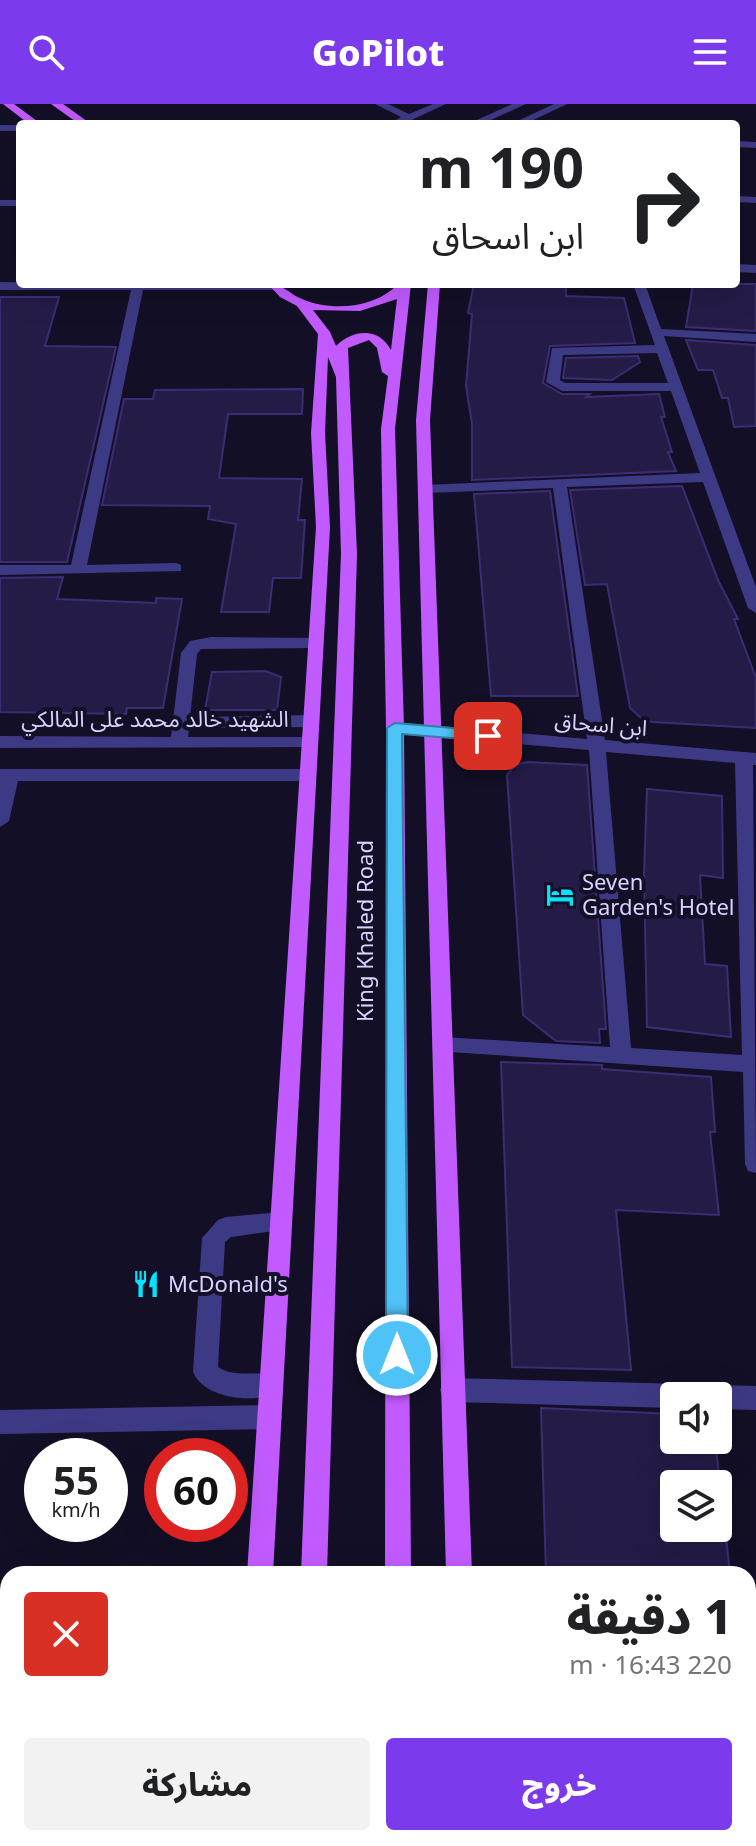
<!DOCTYPE html>
<html lang="ar">
<meta charset="utf-8">
<style>
:root{--surface:#fff;--page:#f2f2f2;--text:#202124;--muted:#757577;--accent:#7c3aed}
body{margin:0;font-family:"Noto Sans","Noto Sans Arabic",sans-serif;background:var(--page);color:var(--text);direction:rtl;height:100vh;display:flex;flex-direction:column;font-size:30px;white-space:nowrap}
*{box-sizing:border-box;margin:0}
p{font-size:26px;color:var(--muted)}
.icon{flex:none;width:44px;height:44px;fill:none;stroke:currentColor;stroke-width:2;stroke-linecap:round;stroke-linejoin:round}
.map{position:relative;flex:1;overflow:hidden;direction:ltr}
.details{position:absolute;left:0px;top:1462px;width:756px;height:280px;display:flex;flex-direction:column;background:var(--surface);border-radius:24px 24px 0 0;box-shadow:0 8px 32px #0002;direction:rtl}
.details>*{flex:none}
.guide{position:absolute;left:16px;top:16px;width:724px;height:168px;border-radius:8px;box-shadow:0 8px 32px #0002;direction:rtl;background:#fff;color:var(--text);overflow:hidden}
.buttons{position:absolute;left:660px;top:1278px;display:grid;gap:16px}
.buttons a{display:grid;place-items:center;width:72px;height:72px;border-radius:8px;background:var(--surface);box-shadow:0 8px 32px #0002;font-size:40px}
.speed{position:absolute;left:24px;top:1334px;display:flex;gap:16px;font-size:40px;font-weight:700;text-align:center}
.speed>*{display:grid;place-content:center;width:104px;height:104px;border-radius:50%;background:var(--surface);box-shadow:0 8px 32px #0002;line-height:1}
.speed small{font-size:20px;font-weight:400}
.speed .limit{border:12px solid #d22;background:#fff;color:#111}
.pin{position:absolute;display:grid;place-items:center;width:68px;height:68px;color:#fff;margin:-34px;border-radius:16px;box-shadow:0 4px 12px #0006}
.me{position:absolute;width:88px;margin:-44px;rotate:0deg;stroke-linejoin:round;filter:drop-shadow(0 0 6px #0008)}
.turn{display:flex;align-items:center;gap:28px;height:168px;padding:0 24px;font-size:36px}
.turn .icon{width:104px;height:104px;stroke-width:2.5}
.turn b{display:block;font-size:56px;line-height:68px}
.round{display:grid;place-items:center;flex:none;width:84px;height:84px;border-radius:8px;background:var(--page)}
.head{display:flex;align-items:center;justify-content:space-between;height:136px;padding:0 24px}
h1{font-size:48px;font-weight:800;line-height:60px}
.primary-button{display:flex;gap:16px;margin-top:auto;padding:16px 24px}
.primary-button a{flex:1;height:92px;border-radius:8px;background:var(--accent);color:#fff;font-size:32px;font-weight:800;line-height:92px;text-align:center}
.primary-button a+a{background:var(--page);color:var(--text)}
header{display:flex;justify-content:space-between;align-items:center;height:104px;padding:0 24px;background:var(--accent);color:#fff;font-size:36px;font-weight:800}
.map>svg:first-child{display:block}
.building{fill:#241b47;stroke:#3b2d73;stroke-width:2}
.lines{fill:none;stroke-linecap:round;stroke-linejoin:round}
.minor{fill:#3d3a85;fill-rule:evenodd}
.major{fill:#c25bff;fill-rule:evenodd}
.route{fill:#4fc3f7;stroke:#337fa1;stroke-width:2}
.labels{text-anchor:middle;stroke-width:8;stroke-linejoin:round;paint-order:stroke}
.street-label{font-size:22px;fill:#d9d4ff;stroke:#130f26}
.poi-label{font-size:22px;fill:#d9d4ff;stroke:#130f26;text-anchor:start}
</style>
<header><svg class="icon" aria-label="menu" viewBox="0 0 24 24"><path d="M4 6h16M4 12h16M4 18h16"/></svg>GoPilot<svg class="icon" aria-label="search" viewBox="0 0 24 24"><circle cx="10" cy="10" r="6"/><path d="M15 15l6 6"/></svg></header>
<div class="map">
<svg width="756" height="1742" viewBox="0 0 756 1742">
<rect width="100%" height="100%" fill="#130f26"/>
<g class="building">
<polygon points="474,180 566,180 566,192 624,194 635,239 550,242 543,279 562,290 590,290 586,293 659,290 665,313 661,313 672,348 668,348 676,367 472,376 472,320 466,282 472,210 468,209"/>
<polygon points="693,180 756,180 756,227 686,223"/>
<polygon points="0,193 59,193 45,242 116,243 67,458 0,458"/>
<polygon points="686,236 756,241 756,322 734,323 728,294 722,294 713,266 698,266"/>
<polygon points="638,252 640,258 612,276 563,274 566,254"/>
<polygon points="303,285 302,310 228,310 219,374 302,375 298,416 305,416 301,474 273,474 269,508 221,508 236,420 208,415 210,402 102,401 124,295 153,295 155,286"/>
<polygon points="682,382 718,476 738,515 734,515 756,574 756,624 652,618 641,614 630,604 607,480 585,481 570,386"/>
<polygon points="550,387 578,592 491,592 474,390"/>
<polygon points="63,473 57,495 156,499 156,494 182,495 163,604 127,604 126,610 0,608 0,474"/>
<polygon points="265,567 281,573 277,606 205,606 212,568"/>
<polygon points="527,658 587,661 606,925 599,925 600,939 556,937 523,911 507,671 515,661"/>
<polygon points="647,685 722,692 723,774 700,771 705,860 727,862 731,933 647,923 644,770"/>
<polygon points="501,958 602,961 602,965 711,973 715,1028 710,1028 719,1111 616,1106 631,1266 512,1263"/>
<polygon points="541,1304 674,1310 674,1336 715,1336 720,1380 674,1380 674,1424 725,1424 730,1470 546,1470"/>
</g>
<g class="lines">
<g class="minor">
<polygon points="375,0 388,0 409,10 433,0 446,0 403,20 389,20 401,13"/>
<polygon points="512,0 526,0 482,20 468,20"/>
<polygon points="554,0 567,0 525,20 511,20"/>
<rect x="0" y="21" width="20" height="6"/>
<polygon points="736,37 756,38 756,44 736,43"/>
<polygon points="736,92 756,93 756,99 736,98"/>
<rect x="0" y="96" width="20" height="6"/>
<polygon points="736,160 756,161 756,169 736,168"/>
<polygon points="0,178 281,182 275,186 143,186 87,461 176,459 181,461 181,467 0,471 0,461 71,461 131,186 0,186"/>
<path d="M633,180h12l16,45 95,5v8l-92,-6 92,251v26l-8,-5 -45,-126 -136,5 38,253 151,13v12h-3l3,408 -8,-2 -3,-7 -2,-92 -308,-21 -3,-6 3,-6 7,-2 168,10 -21,-297 -194,-16 -9,-6 9,-6 192,17 -34,-251 -128,5 -7,-4 7,-4 275,-12 -29,-82h-109l-16,-9 6,-34 103,-3zM657,249l11,30h-103l-5,-3 3,-25zM606,648l129,11 7,292 -111,-7z"/>
<polygon points="211,533 316,534 324,539 316,544 201,545 197,550 190,613 311,611 320,617 311,623 189,624 188,633 309,633 318,639 315,643 0,644 0,632 171,633 181,549 190,537"/>
<polygon points="0,665 307,665 316,671 307,677 18,677 9,717 0,723"/>
<path d="M280,1108l8,3 3,7 -3,7 -57,8 -6,5 -7,125c17,12 42,2 62,10l3,8 -3,8c-26,10 -75,7 -87,-21l9,-134 16,-18 8,-3z"/>
<polygon points="452,1274 684,1280 693,1284 696,1292 674,1292 674,1304 452,1298 443,1294 440,1286 443,1278"/>
<polygon points="718,1281 756,1282 756,1306 718,1305 718,1292 706,1292 709,1285"/>
<polygon points="269,1301 278,1304 282,1313 278,1322 269,1325 0,1330 0,1306"/>
</g>
<g class="major">
<polygon points="3,0 14,0 41,20 29,20"/>
<polygon points="51,0 63,0 91,20 79,20"/>
<path d="M268,180c15,0 20,9 34,15 30,13 74,9 96,-15h13l-16,145 9,299 7,846h-26l1,-846 -5,-299 7,-53 -6,-4 -5,-24 -8,-8 -21,8 9,206 -30,1020h-26l40,-1020 -5,-177 -8,-20 -3,76 5,94 -57,1047h-26l69,-1047 -5,-94 7,-99 -21,-28 -17,-9zM397,195l-6,51c-12,-23 -38,-21 -55,-4l-6,-14 -17,-22 47,1z"/>
<polygon points="428,180 440,180 430,316 472,1470 446,1470 416,316"/>
<rect x="230" y="1734" width="30" height="8"/>
<rect x="290" y="1734" width="30" height="8"/>
<rect x="384" y="1734" width="30" height="8"/>
<polygon points="452,1734 482,1734 483,1742 453,1742"/>
</g>
</g>
<polygon class="route" points="395,619 488,627 496,632 488,637 402,630 408,1251 405,1258 397,1261 389,1258 386,1251 387,624"/>
<defs>
<g id="hotel-bare" transform="scale(2.16)"><path d="M-6-4.5h1.5V1H6V5H4.5V3h-9V5H-6ZM-4 0a1.8 1.8 0 1 1 3.6 0ZM.5 0V-2.5h3Q6-2.5 6 0Z" fill="#00e5ff" stroke="#130f26" stroke-width="2.5" paint-order="stroke"/></g>
<g id="restaurant-bare" transform="scale(2.16)"><path d="M-5-6h1v4h1v-4h1v4h1v-4h1v5L-1.5 .5V6h-2V.5L-5-1ZM5-6V6H3V1.5H1.5Q1.5-4 5-6Z" fill="#00e5ff" stroke="#130f26" stroke-width="2.5" paint-order="stroke"/></g>
</defs>
<g fill-rule="evenodd">
<use href="#hotel-bare" x="560" y="791"/>
<use href="#restaurant-bare" x="146" y="1180"/>
</g>
<g class="labels">
<g class="street-label">
<text x="155" y="623">الشهيد خالد محمد على المالكي</text>
<text transform="translate(601 620) rotate(5)" y="8">ابن اسحاق</text>
<text transform="translate(365 827) rotate(-90)" y="8">King Khaled Road</text>
</g>
<g class="poi-label">
<text x="582" y="786">Seven<tspan x="582" dy="25">Garden's Hotel</tspan></text>
<text x="168" y="1188">McDonald's</text>
</g>
</g>
</svg>
<div class="buttons">
<a><svg class="icon" aria-label="sound" viewBox="0 0 24 24"><path d="M4 9h4l5-4v14l-5-4H4zM17 9q2 3 0 6"/></svg></a>
<a><svg class="icon" aria-label="layers" viewBox="0 0 24 24"><path d="M12 4l9 5-9 5-9-5zM3 14l9 5 9-5"/></svg></a>
</div>
<div class="speed"><div>55<small>km/h</small></div><div class="limit">60</div></div>
<div class="pin" style="left:488px;top:632px;background:#d93025"><svg class="icon" aria-label="arrive" viewBox="0 0 24 24"><path d="M6 21V4h12l-3 4 3 4H6"/></svg></div>
<svg class="me" style="left:397px;top:1251px" viewBox="-20 -20 40 40"><circle r="17" fill="#4fc3f7" stroke="#fff" stroke-width="3"/><path d="M0-11L8 9 0 5-8 9z" fill="#fff"/></svg>
<div class="guide">
<div class="turn"><svg class="icon" aria-label="right" viewBox="0 0 24 24"><path d="M7 20v-9h11M14 6l5 5-5 5"/></svg><div><b>190 m</b>ابن اسحاق</div></div>
</div>
<section class="details">
<div class="head"><div><h1>1 دقيقة</h1><p>220 m · 16:43</p></div><a class="round" style="background:#d93025;color:#fff"><svg class="icon" aria-label="close" viewBox="0 0 24 24"><path d="M6 6l12 12M18 6L6 18"/></svg></a></div>
<div class="primary-button"><a>خروج</a><a>مشاركة</a></div>
</section>
</div>
